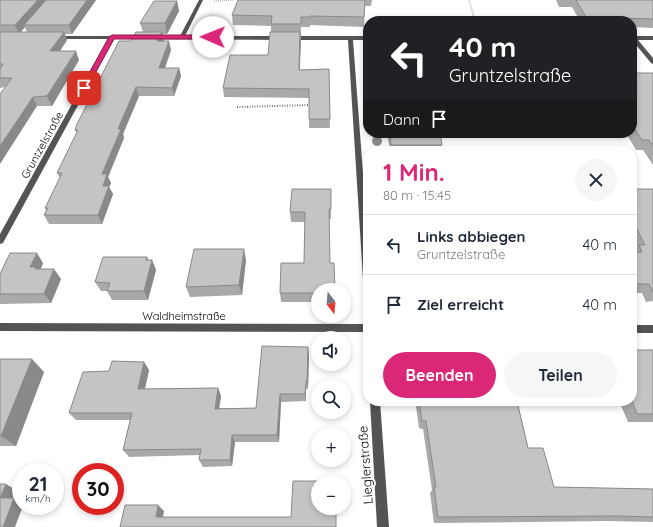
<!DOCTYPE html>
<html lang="de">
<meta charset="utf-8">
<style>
:root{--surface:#fff;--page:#f6f6f7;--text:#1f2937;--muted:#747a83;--line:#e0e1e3;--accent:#db2777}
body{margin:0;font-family:Quicksand,sans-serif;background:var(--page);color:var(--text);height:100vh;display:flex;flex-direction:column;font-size:15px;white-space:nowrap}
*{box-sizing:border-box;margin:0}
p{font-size:13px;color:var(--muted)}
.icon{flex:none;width:22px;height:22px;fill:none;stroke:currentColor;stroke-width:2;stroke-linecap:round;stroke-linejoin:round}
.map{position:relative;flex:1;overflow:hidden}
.panel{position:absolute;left:363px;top:146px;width:274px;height:260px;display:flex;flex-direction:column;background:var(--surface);border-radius:16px;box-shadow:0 2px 6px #0003}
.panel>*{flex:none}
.hud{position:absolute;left:363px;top:16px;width:274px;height:122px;border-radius:16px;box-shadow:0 2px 6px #0003;background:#202124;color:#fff;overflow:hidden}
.needle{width:26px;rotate:164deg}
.tools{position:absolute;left:311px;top:283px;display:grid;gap:8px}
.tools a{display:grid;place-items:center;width:40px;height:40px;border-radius:50%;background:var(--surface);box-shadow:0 2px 6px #0003;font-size:20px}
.speed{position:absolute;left:12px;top:463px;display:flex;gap:8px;font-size:20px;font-weight:700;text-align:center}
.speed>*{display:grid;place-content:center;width:52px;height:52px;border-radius:50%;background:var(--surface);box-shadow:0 2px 6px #0003;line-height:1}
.speed small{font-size:10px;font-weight:400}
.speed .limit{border:6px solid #d22;background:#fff;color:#111}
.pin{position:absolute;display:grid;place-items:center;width:34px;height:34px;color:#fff;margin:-17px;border-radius:8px;box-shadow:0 2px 6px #0006}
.me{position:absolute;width:44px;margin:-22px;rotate:271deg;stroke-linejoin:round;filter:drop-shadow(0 0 3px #0008)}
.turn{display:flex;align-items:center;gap:14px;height:84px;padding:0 20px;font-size:18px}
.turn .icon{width:52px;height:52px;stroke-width:2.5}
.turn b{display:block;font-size:28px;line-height:34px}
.then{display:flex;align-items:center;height:38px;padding:0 20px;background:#0003;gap:8px;font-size:15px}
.round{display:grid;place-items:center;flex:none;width:42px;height:42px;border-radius:21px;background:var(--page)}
.summary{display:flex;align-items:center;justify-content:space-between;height:68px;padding:0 20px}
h1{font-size:24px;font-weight:700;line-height:30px;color:var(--accent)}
.button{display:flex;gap:8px;margin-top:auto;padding:8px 20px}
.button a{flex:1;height:46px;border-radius:24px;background:var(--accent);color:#fff;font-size:16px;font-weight:700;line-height:46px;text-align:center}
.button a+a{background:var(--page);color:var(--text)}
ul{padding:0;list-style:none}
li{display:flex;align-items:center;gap:12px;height:60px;padding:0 20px;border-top:1px solid var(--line)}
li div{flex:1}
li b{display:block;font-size:15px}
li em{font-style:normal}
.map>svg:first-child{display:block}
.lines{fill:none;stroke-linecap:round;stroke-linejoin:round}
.path-far1{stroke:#767676;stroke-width:1.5;stroke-dasharray:0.5 1.5;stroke-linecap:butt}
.path{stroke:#767676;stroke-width:2;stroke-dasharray:1 1.5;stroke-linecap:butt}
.minor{fill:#545454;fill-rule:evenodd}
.tree{fill:#8e8e8e}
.wall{fill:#a9a9a9;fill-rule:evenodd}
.shaded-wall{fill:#898989}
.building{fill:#c4c4c4;stroke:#898989}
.route{fill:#db2777;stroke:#8e194d}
.labels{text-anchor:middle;stroke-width:4;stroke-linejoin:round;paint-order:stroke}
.street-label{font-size:11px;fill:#000;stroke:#fff}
.near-street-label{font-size:13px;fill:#000;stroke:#fff}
</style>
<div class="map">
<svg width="653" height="527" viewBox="0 0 653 527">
<rect width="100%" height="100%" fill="#fff"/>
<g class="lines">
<g class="path-far1">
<polyline points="469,0 475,21"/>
<polyline points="214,1 233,0"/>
</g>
<polyline class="path" points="237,107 311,105"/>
<g class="minor">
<polygon points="199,0 203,0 185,36 279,36 282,38 279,40 114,39 3,243 0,244 0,234 108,39 57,39 55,38 55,36 180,36"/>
<polygon points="368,36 368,40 353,40 368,240 368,298 365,297 364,295 348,40 291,40 288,38 291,36"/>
<polygon points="632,36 653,36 653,40 638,40 653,58 653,64 651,63 632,40"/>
<polygon points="0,323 368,324 368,332 0,331"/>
<rect x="632" y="325" width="21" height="8"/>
<polygon points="370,401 380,401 389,527 377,527"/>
</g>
</g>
<circle class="tree" cx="377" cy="141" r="5"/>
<g class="wall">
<path d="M0,0h96l-24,34h-7l2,6 -7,11 19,9 -27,46h-15l-32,-19 -5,1zM25,27l2,5h-6z"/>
<polygon points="238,0 372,0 371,6 365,6 364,27 310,25 310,27 301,27 300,70 329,69 330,128 309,128 309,98 224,97 223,88 268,55 271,32 271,26 233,25 232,15"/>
<polygon points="556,0 653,0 653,28 632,27 632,21 580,21 572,7 559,7"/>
<polygon points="177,1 179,11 167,34 162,34 164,40 163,41 171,50 165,68 179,68 181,76 174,96 139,96 123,134 124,138 108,177 111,183 109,187 113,194 102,224 49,224 44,215 46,210 45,208 60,178 57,173 77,133 75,130 131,41 143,32 140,23"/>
<polygon points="632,67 637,73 653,73 653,165 643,150 636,150 626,133 632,133"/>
<polygon points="387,133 440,133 442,145 441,151 390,151"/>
<polygon points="331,189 331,219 329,219 318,290 318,302 281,302 280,293 304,263 305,222 291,222 290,212"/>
<polygon points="632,189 653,189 653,301 646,302 642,293 632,293 632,252 634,252 636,249 632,242"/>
<polygon points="148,260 152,260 156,270 148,300 112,300 107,291 101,291 95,282"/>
<polygon points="246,260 242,295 190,297 186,287"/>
<polygon points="43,263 41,269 61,279 51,303 0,304 0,274"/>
<polygon points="653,350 653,422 628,422 619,401 632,401"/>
<polygon points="309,355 308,389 306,389 306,401 281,402 279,442 235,442 232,466 203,467 199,460 200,455 129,457 123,450 130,420 76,420 69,413 109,371 144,362 149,370 145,389 218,388 221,396 219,408 256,408"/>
<polygon points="0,359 44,372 16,446 0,446"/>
<polygon points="418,401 517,401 528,448 554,487 653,489 653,522 608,521 434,523 430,493 432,490 423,429 419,428 416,407"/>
</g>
<g class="shaded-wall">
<polygon points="38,0 50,0 24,25 25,27 19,34 15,25"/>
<polygon points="87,0 96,0 72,34 69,25"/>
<polygon points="177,1 179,11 167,34 165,23"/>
<polygon points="64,32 67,40 54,60 50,51"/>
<polygon points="162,32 164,40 159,50 157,41"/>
<polygon points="300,32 301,40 299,78 299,70"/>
<polygon points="169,41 171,50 162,76 159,68"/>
<polygon points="76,51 79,60 52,106 47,96"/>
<polygon points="179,68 181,76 174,96 172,88"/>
<polygon points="136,87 139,96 123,134 124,138 108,177 111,183 109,187 113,194 102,224 98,215 102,174 118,129"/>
<polygon points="33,97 37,106 0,164 0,146"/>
<polygon points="244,249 246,260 242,295 239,285"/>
<polygon points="37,253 43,263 39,273 30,267"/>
<polygon points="147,257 151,266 152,260 156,270 148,300 144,291 146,260"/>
<polygon points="54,269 61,279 51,303 44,294"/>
<polygon points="308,347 309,355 308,389 307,381"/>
<polygon points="32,359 44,372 16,446 1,436"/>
<polygon points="144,362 149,370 143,397 138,389"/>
<polygon points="306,381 306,401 305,394"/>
<polygon points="218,388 221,396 218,416 215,409"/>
<polygon points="280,394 281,402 279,442 277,435"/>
<polygon points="232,435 235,442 232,466 230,460"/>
<polygon points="6,484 16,490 11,503 0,498"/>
<polygon points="14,498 21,502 21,506 23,506 15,527 3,527"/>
<polygon points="158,505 164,511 162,523 156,517"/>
</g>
<g class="building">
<polygon points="0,0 38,0 15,25 0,25"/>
<polygon points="46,0 87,0 69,25 24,25"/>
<polygon points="238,0 365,0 364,17 310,16 310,17 301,17 301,24 271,24 272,16 232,15"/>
<polygon points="576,0 653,0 653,19 586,17"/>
<polygon points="154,1 177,1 165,23 140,23"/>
<polygon points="0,32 64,32 50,51 76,51 47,96 33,97 0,146 0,94 12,78 0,78 0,69 3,64 0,64"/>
<polygon points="136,32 162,32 157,41 169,41 159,68 179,68 172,88 136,87 118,129 121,129 102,174 107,174 103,186 109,186 98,215 44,215 48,208 45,208 62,173 57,173 78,130 75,130 77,124 119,41 131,41"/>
<polygon points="270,32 300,32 299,70 329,69 330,119 309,119 309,89 223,88 230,55 268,55"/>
<polygon points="632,67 637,73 653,73 653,146 649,140 642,140 632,125"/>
<polygon points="390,133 440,133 442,145 391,145"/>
<polygon points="292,189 331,189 331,209 329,209 330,263 334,263 335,290 318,290 318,293 280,293 281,263 304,263 305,212 290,212"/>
<polygon points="632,189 653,189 653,292 649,284 632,284 632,252 642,252 639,245 645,245 632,220"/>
<polygon points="194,249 244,249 239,285 186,287"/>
<polygon points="10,253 37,253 30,267 36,267 35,269 54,269 44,294 0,294 0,274"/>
<polygon points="103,257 147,257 146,260 152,260 144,291 107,291 110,283 95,282"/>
<polygon points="262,346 308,347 307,381 306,381 305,394 280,394 277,435 232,435 230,460 199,460 201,449 123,450 132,413 69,413 83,372 109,371 112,361 144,362 138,389 218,388 215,409 256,408"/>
<polygon points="632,350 653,350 653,414 637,414 632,401"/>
<polygon points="0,359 32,359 1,436 0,436"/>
<polygon points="419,401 517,401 528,448 543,448 554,487 653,489 653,517 618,516 438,517 434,487 436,487 426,421 422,421"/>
<polygon points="293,481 327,481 327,482 318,482 318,508 336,508 336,527 120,527 125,505 158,505 156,517 291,517"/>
<polygon points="0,484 6,484 0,498 14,498 3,527 0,527"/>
</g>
<polygon class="route" points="112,35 213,35 216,37 213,39 114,39 87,88 82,90 81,88 109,37"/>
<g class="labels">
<g class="street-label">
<text transform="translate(42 145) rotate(-61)" y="4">Gruntzelstraße</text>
<text x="184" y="320">Waldheimstraße</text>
</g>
<g class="near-street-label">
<text transform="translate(365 465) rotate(-94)" y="5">Lieglerstraße</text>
</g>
</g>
</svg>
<div class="tools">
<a><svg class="needle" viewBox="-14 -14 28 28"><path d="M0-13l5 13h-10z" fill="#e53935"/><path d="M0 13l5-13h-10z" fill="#747a83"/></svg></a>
<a><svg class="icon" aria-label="sound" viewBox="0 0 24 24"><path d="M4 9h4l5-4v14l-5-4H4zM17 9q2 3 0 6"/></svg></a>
<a><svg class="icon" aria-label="search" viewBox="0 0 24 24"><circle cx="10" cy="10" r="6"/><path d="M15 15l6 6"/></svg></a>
<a>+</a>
<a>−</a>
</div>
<div class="speed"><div>21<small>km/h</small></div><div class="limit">30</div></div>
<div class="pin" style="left:84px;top:88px;background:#d93025"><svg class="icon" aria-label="arrive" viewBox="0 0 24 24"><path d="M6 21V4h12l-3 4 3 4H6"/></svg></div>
<svg class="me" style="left:213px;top:37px" viewBox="-20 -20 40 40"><circle r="19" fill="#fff"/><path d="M0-13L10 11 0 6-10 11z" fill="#db2777"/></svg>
<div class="hud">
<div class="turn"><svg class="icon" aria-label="left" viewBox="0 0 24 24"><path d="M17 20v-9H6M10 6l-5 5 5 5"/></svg><div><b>40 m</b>Gruntzelstraße</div></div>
<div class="then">Dann<svg class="icon" aria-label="arrive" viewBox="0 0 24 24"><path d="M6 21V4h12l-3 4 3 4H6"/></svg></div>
</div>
<section class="panel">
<div class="summary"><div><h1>1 Min.</h1><p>80 m · 15:45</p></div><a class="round"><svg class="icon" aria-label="close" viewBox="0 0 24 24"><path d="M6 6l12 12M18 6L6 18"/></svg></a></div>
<ul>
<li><svg class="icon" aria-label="left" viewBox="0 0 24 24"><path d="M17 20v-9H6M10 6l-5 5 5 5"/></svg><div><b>Links abbiegen</b><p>Gruntzelstraße</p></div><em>40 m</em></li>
<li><svg class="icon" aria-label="arrive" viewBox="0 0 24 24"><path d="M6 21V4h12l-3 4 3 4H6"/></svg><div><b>Ziel erreicht</b></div><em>40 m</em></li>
</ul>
<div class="button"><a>Beenden</a><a>Teilen</a></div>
</section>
</div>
